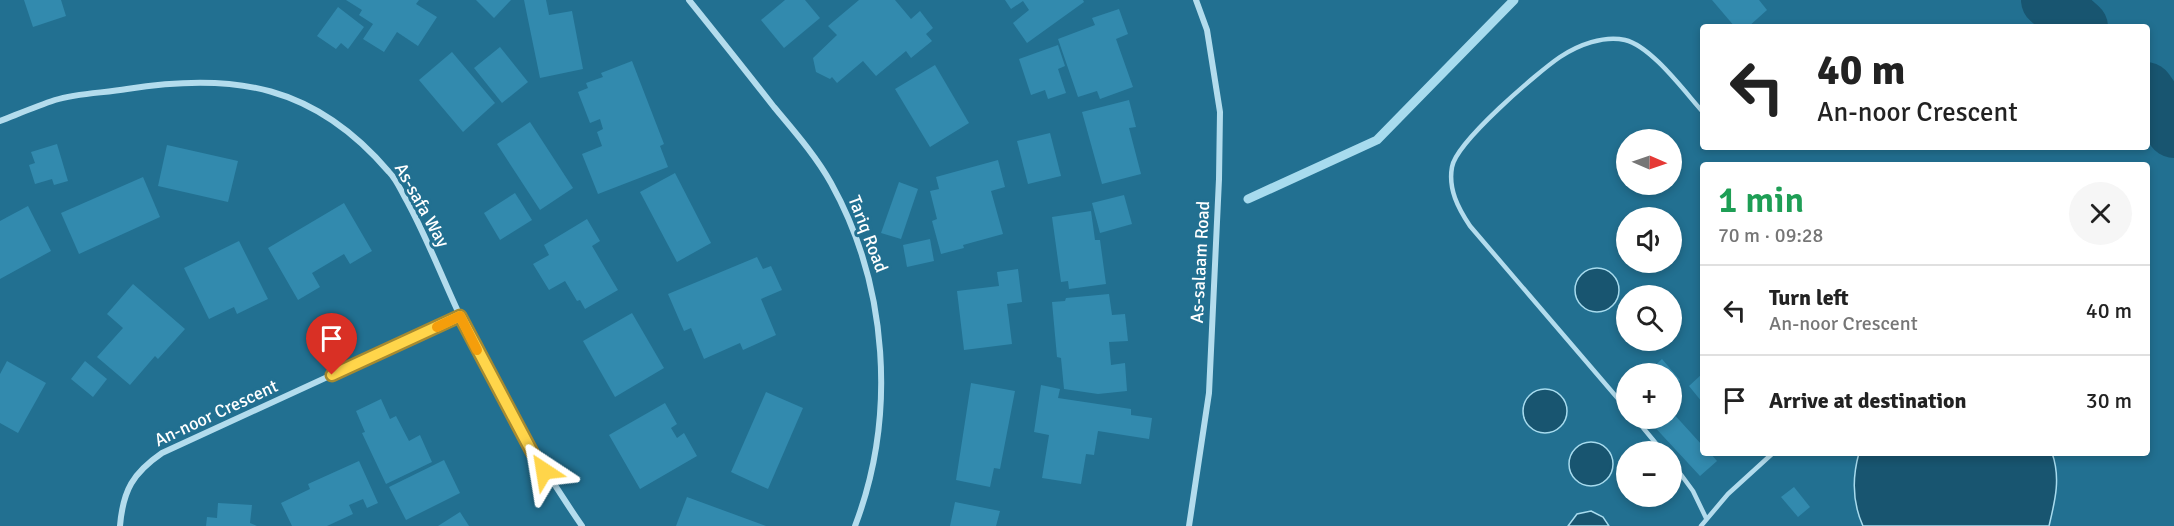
<!DOCTYPE html>
<meta charset="utf-8">
<style>
:root{--surface:#fff;--page:#f6f6f6;--text:#222;--muted:#767676;--line:#e0e0e0}
body{margin:0;font-family:Signika,sans-serif;background:var(--page);color:var(--text);height:100vh;display:flex;flex-direction:column;font-size:22px;white-space:nowrap}
*{box-sizing:border-box;margin:0}
p{font-size:20px;color:var(--muted)}
.icon{flex:none;width:33px;height:33px;fill:none;stroke:currentColor;stroke-width:2;stroke-linecap:round;stroke-linejoin:round}
.map{position:relative;flex:1;overflow:hidden}
.panel{position:absolute;left:1700px;top:162px;width:450px;height:294px;display:flex;flex-direction:column;background:var(--surface);border-radius:6px;box-shadow:0 3px 9px #0003}
.panel>*{flex:none}
.guide{position:absolute;left:1700px;top:24px;width:450px;height:126px;border-radius:6px;box-shadow:0 3px 9px #0003;background:#fff;color:var(--text);overflow:hidden}
.needle{width:39px;rotate:92deg}
.controls{position:absolute;left:1616px;top:129px;display:grid;gap:12px}
.controls a{display:grid;place-items:center;width:66px;height:66px;border-radius:50%;background:var(--surface);box-shadow:0 3px 9px #0003;font-size:30px}
.pin{position:absolute;display:grid;place-items:center;width:51px;height:51px;color:#fff;margin:-62px -26px;border-radius:50% 50% 50% 0;rotate:-45deg;box-shadow:0 0 6px #0007}
.pin .icon{rotate:45deg}
.me{position:absolute;width:66px;margin:-33px;rotate:327deg;stroke-linejoin:round;filter:drop-shadow(0 0 4px #0008)}
.turn{display:flex;align-items:center;gap:21px;height:126px;padding:0 18px;font-size:27px}
.turn .icon{width:78px;height:78px;stroke-width:2.5}
.turn b{display:block;font-size:42px;line-height:51px}
.round{display:grid;place-items:center;flex:none;width:63px;height:63px;border-radius:32px;background:var(--page)}
.overview{display:flex;align-items:center;justify-content:space-between;height:102px;padding:0 18px}
h1{font-size:36px;font-weight:600;line-height:45px;color:#1e9e55}
ul{padding:0;list-style:none}
li{display:flex;align-items:center;gap:18px;height:90px;padding:0 18px;border-top:2px solid var(--line)}
li div{flex:1}
li b{display:block;font-size:22px}
li em{font-style:normal}
.map>svg:first-child{display:block}
.water{fill:#185570;stroke:#a7dbee;stroke-width:1.5}
.lines{fill:none;stroke-linecap:round;stroke-linejoin:round}
.stream{stroke:#a7dbee;stroke-width:9}
.river{stroke:#185570;stroke-width:56}
.building{fill:#328aae}
.service{stroke:#b3dced;stroke-width:4.5}
.minor{stroke:#b3dced;stroke-width:6}
.route-casing{stroke:#a68a30;stroke-width:15}
.route{stroke:#ffd54a;stroke-width:10}
.slow{stroke:#f59e0b;stroke-width:10}
.labels{text-anchor:middle;stroke-width:6;stroke-linejoin:round;paint-order:stroke}
.street-label{font-size:18px;fill:#fff;stroke:#227091}
</style>
<div class="map">
<svg width="2174" height="526" viewBox="0 0 2174 526">
<rect width="100%" height="100%" fill="#227091"/>
<g class="water">
<circle cx="1597" cy="290" r="22"/>
<circle cx="1545" cy="411" r="22"/>
<circle cx="1591" cy="464" r="22"/>
<path d="M1859,453h193c9,25 3,48 -3,73h-186c-11,-24 -11,-48 -4,-73z"/>
<polygon points="1591,511 1603,517 1609,526 1568,526 1577,514"/>
</g>
<g class="lines">
<polyline class="stream" points="1248,199 1377,140 1514,0"/>
<g class="river">
<polyline points="2049,0 2080,27"/>
<polyline points="2146,90 2174,130"/>
</g>
</g>
<g class="building">
<polygon points="24,0 61,0 66,16 33,27"/>
<polygon points="346,0 419,0 416,4 437,17 418,46 397,32 384,52 363,39 373,24 359,15 362,10"/>
<polygon points="476,0 511,0 494,18"/>
<polygon points="524,0 546,0 549,15 572,11 583,69 540,78"/>
<polygon points="785,0 805,0 820,18 784,48 761,20"/>
<polygon points="859,0 895,0 911,19 920,11 933,28 926,34 932,41 911,58 906,51 876,76 863,61 837,83 832,77 830,79 816,72 813,58 837,35 828,26"/>
<polygon points="1005,0 1083,0 1084,2 1027,43 1013,23 1029,10 1023,1 1011,9"/>
<polygon points="1712,0 1759,0 1767,10 1748,27 1735,27"/>
<polygon points="338,7 364,27 348,49 341,43 336,49 317,36"/>
<polygon points="1119,9 1128,34 1116,39 1133,87 1100,99 1097,91 1078,97 1058,39 1095,25 1092,18"/>
<polygon points="1058,45 1065,66 1058,69 1066,93 1048,99 1045,90 1031,95 1019,59"/>
<polygon points="500,47 528,82 502,103 474,68"/>
<polygon points="452,52 495,103 463,132 419,80"/>
<polygon points="632,61 664,144 660,146 668,167 598,194 582,154 602,146 597,132 603,129 600,119 590,123 578,92 588,88 586,83 603,77 601,73"/>
<polygon points="935,65 969,123 930,147 895,89"/>
<polygon points="1129,100 1136,127 1129,128 1141,174 1102,184 1082,112"/>
<polygon points="530,122 573,188 540,210 497,144"/>
<polygon points="1050,133 1061,176 1028,184 1017,141"/>
<polygon points="57,144 68,181 54,185 52,179 35,184 29,165 35,163 31,152"/>
<polygon points="167,145 238,161 228,202 158,186"/>
<polygon points="998,160 1005,187 991,191 1003,234 963,245 964,248 941,254 932,221 937,219 930,191 939,189 936,177"/>
<polygon points="675,173 711,243 677,262 640,192"/>
<polygon points="143,177 160,217 79,254 61,213"/>
<polygon points="899,182 918,189 901,239 881,233"/>
<polygon points="515,193 532,220 500,240 484,213"/>
<polygon points="1124,195 1132,224 1100,233 1092,203"/>
<polygon points="344,203 372,251 350,264 344,254 312,273 320,287 298,300 268,248"/>
<polygon points="28,206 51,251 0,279 0,221"/>
<polygon points="1091,211 1095,240 1100,240 1106,284 1069,289 1068,281 1061,282 1052,217"/>
<polygon points="587,219 600,241 592,246 618,290 585,309 580,300 577,301 565,281 549,290 533,264 549,255 544,245"/>
<polygon points="930,239 934,261 907,267 903,245"/>
<polygon points="239,241 268,299 237,314 234,307 209,319 184,268"/>
<polygon points="757,257 763,269 771,266 782,290 761,299 776,335 743,350 740,343 704,359 691,328 684,331 668,294"/>
<polygon points="1018,269 1022,302 1007,304 1012,344 964,350 957,291 999,286 997,272"/>
<polygon points="133,284 185,329 158,359 155,356 130,385 97,357 123,328 107,314"/>
<polygon points="1109,294 1112,315 1125,314 1128,341 1109,342 1111,365 1125,363 1127,391 1098,394 1064,389 1061,358 1057,357 1052,302 1065,301 1066,298"/>
<polygon points="632,313 664,368 615,397 583,341"/>
<polygon points="1662,359 1680,380 1671,388 1671,374 1646,374"/>
<polygon points="7,361 46,383 18,433 0,423 0,374"/>
<polygon points="85,361 107,379 93,397 71,379"/>
<polygon points="1702,374 1702,402 1689,386"/>
<polygon points="971,383 1015,391 1000,469 994,468 990,487 956,480"/>
<polygon points="1041,385 1060,389 1058,398 1131,409 1131,415 1152,418 1149,439 1098,431 1094,455 1086,454 1081,484 1042,478 1049,435 1034,432"/>
<polygon points="766,392 803,408 768,489 731,472"/>
<polygon points="381,399 390,419 396,416 409,441 420,435 432,462 386,484 362,433 365,432 356,411"/>
<polygon points="665,403 677,424 671,428 677,438 684,433 697,456 640,489 609,435"/>
<polygon points="1671,411 1702,445 1702,453 1710,453 1717,461 1700,476 1650,422 1653,418 1671,418"/>
<polygon points="444,460 460,493 406,520 389,487"/>
<polygon points="359,461 378,503 367,508 363,499 349,505 353,514 327,526 292,526 281,503 310,489 308,484"/>
<polygon points="1794,487 1810,507 1798,517 1781,497"/>
<polygon points="687,497 766,526 676,526"/>
<polygon points="955,502 1000,511 996,526 950,526"/>
<polygon points="218,503 252,505 250,523 257,526 206,526 207,517 217,518"/>
<polygon points="460,512 469,526 438,526"/>
</g>
<g class="lines">
<g class="service">
<path d="M1626,408l-156,-182c-12,-18 -22,-37 -18,-59 4,-25 86,-95 108,-110 18,-12 44,-22 65,-17 26,6 59,51 77,71"/>
<polyline points="1635,418 1663,452"/>
<polyline points="1671,461 1693,491 1706,518"/>
<polyline points="1701,526 1728,494 1773,453"/>
</g>
<g class="minor">
<path d="M689,0c29,36 57,71 85,107 20,24 42,49 57,76 57,103 66,233 24,343"/>
<path d="M0,121c18,-7 37,-15 55,-21 23,-7 49,-7 72,-11 108,-17 188,-4 262,83 8,8 13,21 19,31 20,37 35,77 53,115 36,74 75,141 121,208"/>
<path d="M120,526c3,-36 13,-53 42,-73l298,-137"/>
<polyline points="1189,526 1209,393 1219,179 1220,112 1207,30 1196,0"/>
</g>
</g>
<g class="lines">
<g class="route-casing">
<polyline id="route" points="332,375 460,316 532,452 544,471"/>
</g>
<use href="#route" class="route"/>
<polyline class="slow" points="437,327 460,316 477,350"/>
</g>
<g class="labels">
<g class="street-label">
<text transform="translate(422 205) rotate(61)" y="6">As-safa Way</text>
<text transform="translate(868 234) rotate(69)" y="6">Tariq Road</text>
<text transform="translate(1200 262) rotate(-87)" y="6">As-salaam Road</text>
<text transform="translate(216 413) rotate(-25)" y="6">An-noor Crescent</text>
</g>
</g>
</svg>
<div class="controls">
<a><svg class="needle" viewBox="-14 -14 28 28"><path d="M0-13l5 13h-10z" fill="#e53935"/><path d="M0 13l5-13h-10z" fill="#767676"/></svg></a>
<a><svg class="icon" aria-label="sound" viewBox="0 0 24 24"><path d="M4 9h4l5-4v14l-5-4H4zM17 9q2 3 0 6"/></svg></a>
<a><svg class="icon" aria-label="search" viewBox="0 0 24 24"><circle cx="10" cy="10" r="6"/><path d="M15 15l6 6"/></svg></a>
<a>+</a>
<a>−</a>
</div>
<div class="pin" style="left:332px;top:375px;background:#d93025"><svg class="icon" aria-label="arrive" viewBox="0 0 24 24"><path d="M6 21V4h12l-3 4 3 4H6"/></svg></div>
<svg class="me" style="left:544px;top:471px" viewBox="-20 -20 40 40"><path d="M0-17L14 15 0 8-14 15z" fill="#ffd54a" stroke="#fff" stroke-width="4"/></svg>
<div class="guide">
<div class="turn"><svg class="icon" aria-label="left" viewBox="0 0 24 24"><path d="M17 20v-9H6M10 6l-5 5 5 5"/></svg><div><b>40 m</b>An-noor Crescent</div></div>
</div>
<section class="panel">
<div class="overview"><div><h1>1 min</h1><p>70 m · 09:28</p></div><a class="round"><svg class="icon" aria-label="close" viewBox="0 0 24 24"><path d="M6 6l12 12M18 6L6 18"/></svg></a></div>
<ul>
<li><svg class="icon" aria-label="left" viewBox="0 0 24 24"><path d="M17 20v-9H6M10 6l-5 5 5 5"/></svg><div><b>Turn left</b><p>An-noor Crescent</p></div><em>40 m</em></li>
<li><svg class="icon" aria-label="arrive" viewBox="0 0 24 24"><path d="M6 21V4h12l-3 4 3 4H6"/></svg><div><b>Arrive at destination</b></div><em>30 m</em></li>
</ul>
</section>
</div>
